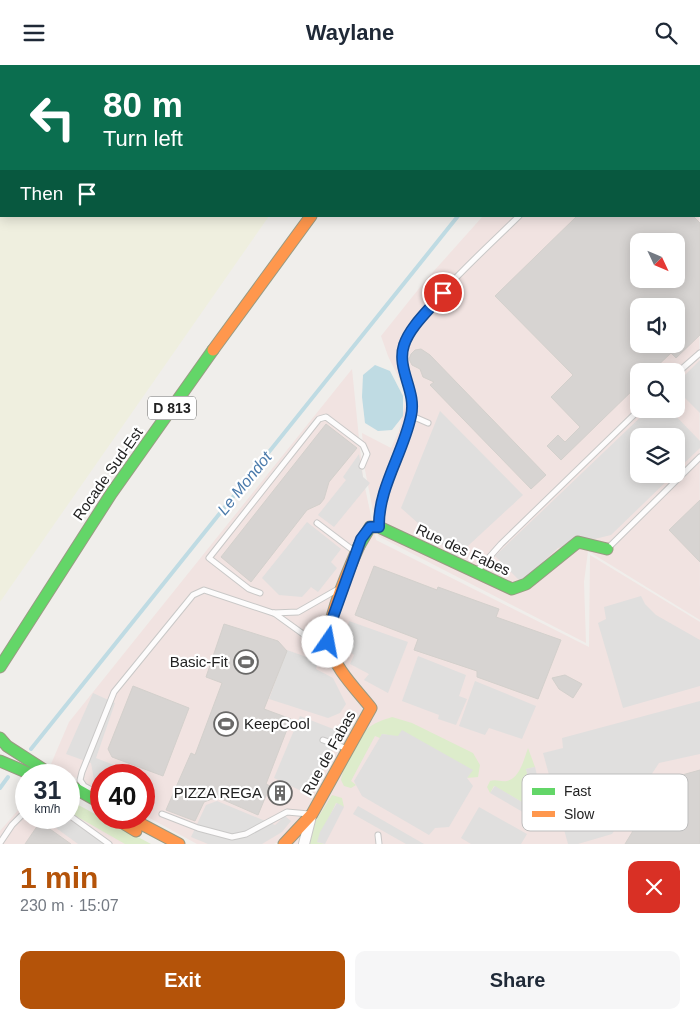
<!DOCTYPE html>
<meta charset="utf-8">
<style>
:root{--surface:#fff;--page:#f6f6f7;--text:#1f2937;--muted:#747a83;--accent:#b45309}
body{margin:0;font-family:Helvetica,sans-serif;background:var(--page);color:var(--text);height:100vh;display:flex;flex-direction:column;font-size:19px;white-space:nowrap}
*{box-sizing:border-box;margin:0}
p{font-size:16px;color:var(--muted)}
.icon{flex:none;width:28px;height:28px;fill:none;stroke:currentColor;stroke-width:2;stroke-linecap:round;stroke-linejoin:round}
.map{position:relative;height:779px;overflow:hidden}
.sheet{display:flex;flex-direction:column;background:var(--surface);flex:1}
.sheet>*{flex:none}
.guide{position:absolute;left:0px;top:0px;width:700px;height:152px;box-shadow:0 2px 12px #0003;background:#0b6e4f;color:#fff;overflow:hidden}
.needle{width:32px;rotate:134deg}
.fabs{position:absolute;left:630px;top:168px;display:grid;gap:10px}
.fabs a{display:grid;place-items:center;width:55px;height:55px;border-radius:10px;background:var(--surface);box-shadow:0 2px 12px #0003;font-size:25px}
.speed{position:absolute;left:15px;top:699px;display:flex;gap:10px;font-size:25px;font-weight:700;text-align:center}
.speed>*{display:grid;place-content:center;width:65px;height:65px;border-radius:50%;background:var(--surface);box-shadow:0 2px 12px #0003;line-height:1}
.speed small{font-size:12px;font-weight:400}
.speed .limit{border:8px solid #d22;background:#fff;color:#111}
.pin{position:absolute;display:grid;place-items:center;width:42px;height:42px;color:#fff;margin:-21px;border:2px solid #fff;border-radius:50%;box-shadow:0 1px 5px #0007}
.me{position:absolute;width:55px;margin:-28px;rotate:12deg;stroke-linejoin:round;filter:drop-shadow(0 0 4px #0008)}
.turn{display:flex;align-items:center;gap:18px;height:105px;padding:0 20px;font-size:22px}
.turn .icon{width:65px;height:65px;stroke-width:2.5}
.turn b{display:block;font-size:35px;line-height:42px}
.then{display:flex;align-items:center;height:48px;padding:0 20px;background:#0003;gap:10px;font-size:19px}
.round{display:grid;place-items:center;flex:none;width:52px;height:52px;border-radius:10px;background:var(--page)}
.head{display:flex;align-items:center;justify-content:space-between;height:85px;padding:0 20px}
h1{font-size:30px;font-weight:600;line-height:38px;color:var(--accent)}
.button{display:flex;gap:10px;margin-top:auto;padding:10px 20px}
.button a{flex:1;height:58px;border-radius:10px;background:var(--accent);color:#fff;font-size:20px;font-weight:600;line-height:58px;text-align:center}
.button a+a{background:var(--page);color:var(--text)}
header{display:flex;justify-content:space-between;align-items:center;height:65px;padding:0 20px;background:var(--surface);font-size:22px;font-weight:600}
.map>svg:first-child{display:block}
.commercial{fill:#f1e3e1;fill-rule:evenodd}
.farmland{fill:#efefdf}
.grass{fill:#ddeccb}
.parking{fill:#e0dfde}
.water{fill:#bfdbe3}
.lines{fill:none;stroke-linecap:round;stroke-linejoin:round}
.stream{stroke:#bfdbe3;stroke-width:4}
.building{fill:#d7d4d2;stroke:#d3d0cc;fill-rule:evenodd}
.lane-casing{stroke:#c9c8c7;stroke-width:7}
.street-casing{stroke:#c9c8c7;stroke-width:12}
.fast-casing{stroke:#999a82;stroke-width:13}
.slow-casing{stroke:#999a82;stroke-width:13}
.lane{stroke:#fdfcfc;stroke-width:5}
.street{stroke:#fdfcfc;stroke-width:10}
.fast{stroke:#63d668;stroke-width:11}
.slow{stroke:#ff974d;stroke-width:11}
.route-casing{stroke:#114b97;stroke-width:12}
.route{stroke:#1a73e8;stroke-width:9}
.labels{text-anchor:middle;stroke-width:4.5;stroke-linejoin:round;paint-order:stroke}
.shield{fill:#fff;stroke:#646464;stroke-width:1}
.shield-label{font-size:14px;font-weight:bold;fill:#222}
.street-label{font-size:15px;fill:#222;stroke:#fff}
.poi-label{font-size:15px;fill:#222;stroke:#fff;text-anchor:end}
.water-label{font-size:16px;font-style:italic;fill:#4a7aab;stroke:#fff}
.key{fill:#fff;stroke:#bdbdbd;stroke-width:1}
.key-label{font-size:14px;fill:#222}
</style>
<header><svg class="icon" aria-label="menu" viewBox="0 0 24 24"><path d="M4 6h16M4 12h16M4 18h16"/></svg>Waylane<svg class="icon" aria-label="search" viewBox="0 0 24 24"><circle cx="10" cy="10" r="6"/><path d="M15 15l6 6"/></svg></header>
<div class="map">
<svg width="700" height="779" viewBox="0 0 700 779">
<rect width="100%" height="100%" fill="#f0eeeb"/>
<g class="commercial">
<path d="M699,21l1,534 -112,-69 -4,31 2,61 -208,-107 -13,-66 -3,-37 29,15 8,-17 8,-36 -19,-39 -7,-20 44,-55 58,-65h216zM639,176h37v38h-37zM639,241h37v38h-37zM639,306h37v38h-37zM639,371h37v38h-37z"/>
<polygon points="352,304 363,413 376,475 589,582 590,490 700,557 700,779 292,779 284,775 274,779 197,779 144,750 144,710 101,710 101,727 51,699 69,657"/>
<polygon points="26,736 26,752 69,752 69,744 136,779 0,779 0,766"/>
</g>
<polygon class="farmland" points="0,0 435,0 1,1 1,151 269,151 0,537"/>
<g class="grass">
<path d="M392,652l20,6 61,30 7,12 -2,12 -11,1 5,-8 -74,-33 -16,-3 -2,4 -5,-2 -24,45 5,4 -5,3 -7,-2 -3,-6c1,-11 17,-43 25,-50 7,-7 17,-10 26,-13z"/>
<path d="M528,683l7,19 -9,2 9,33 8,-2v9l-3,5 -6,2 -6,-1 4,-7 -38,-22 -4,7 -3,-6 3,-6c6,-2 11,1 17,0 13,-3 17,-22 21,-33z"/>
<polygon points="332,730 342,733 344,742 336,738 317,777 325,779 308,779 312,762"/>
<polygon points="69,735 151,779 125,779 69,747"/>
</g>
<g class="parking">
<polygon points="700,295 700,348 676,324 676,319"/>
<polygon points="649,344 669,344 700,376 700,383 676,406 676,371 639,371 639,409 674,409 611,470 558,483 521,517 495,491"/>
<polygon points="440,346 523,430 456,492 401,443"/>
<polygon points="359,389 363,412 370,418 334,462 318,450 346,415 343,412"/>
<polygon points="307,457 341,484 331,497 337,503 318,527 311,522 302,532 279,530 262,513"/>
<polygon points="641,531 645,539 656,550 700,575 700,621 623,643 598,558 606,554 604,542"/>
<polygon points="349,556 408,577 388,628 364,615 369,609 350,599 354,590 344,581"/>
<polygon points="287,585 318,596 316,604 333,613 346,639 340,648 328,653 269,634"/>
<polygon points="418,591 466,610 459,631 467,634 456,660 438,654 439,650 402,636"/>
<polygon points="475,616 536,641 522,674 489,663 485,670 459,661"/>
<polygon points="93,628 115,638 96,693 137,709 101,710 101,722 95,720 91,698 66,689"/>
<polygon points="700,636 700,689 659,698 612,769 578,779 568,779 543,688 563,683 562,673"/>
<polygon points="300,651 341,667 312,731 274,713"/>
<polygon points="402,665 473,705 467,713 473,721 449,762 435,763 429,770 362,731 356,720 354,716 382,669 398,671"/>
<polygon points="535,702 543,735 535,738 526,704"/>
<polygon points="495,721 532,743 528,750 490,728"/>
<polygon points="217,736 275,760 285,751 291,756 282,767 262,779 208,779 191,772 206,740"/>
<polygon points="337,738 344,742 325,779 317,777 320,767"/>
<polygon points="358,741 424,779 406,779 353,749"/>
<polygon points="479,742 527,769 521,779 471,779 461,773"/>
<polygon points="57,753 67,753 105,779 78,779 52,760"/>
</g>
<g class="water">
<polygon points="278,0 378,0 380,1 278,1"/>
<polygon points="375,300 390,306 403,331 403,351 392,365 378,366 365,358 362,332 363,310"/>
</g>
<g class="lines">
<g class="stream">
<polyline points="699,3 700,3"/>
<polyline points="31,684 458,151"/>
<polyline points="0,723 8,712"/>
</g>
</g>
<g class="building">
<path d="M577,151h116l7,7v112l-24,23 -5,-5 -19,18h-13v13l-78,76 -14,-14 11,-11 7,7 15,-15 -29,-30 22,-22 -78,-79zM639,176h37v38h-37zM639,241h37v38h-37z"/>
<polygon points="421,284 430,290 546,410 531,424 430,320 434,317 423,312 420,304 412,300 409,294 411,289 415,285"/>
<polygon points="326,359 357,383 329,417 324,434 320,439 307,445 251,517 221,492"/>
<polygon points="700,435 700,497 669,465"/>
<polygon points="374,501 437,525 438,522 499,544 496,552 561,575 538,634 477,612 477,606 414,585 418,574 355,550"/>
<polygon points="224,559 278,576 287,586 264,644 291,654 266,719 270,721 258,750 217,732 204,737 195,756 166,745 191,688 195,690 222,618 206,612"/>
<polygon points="565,610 582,619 573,633 559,624 552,613"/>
<polygon points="133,621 189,643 163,711 112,692 108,684"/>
<polygon points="700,705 700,779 625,779 664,715"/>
<polygon points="40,757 71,779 25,779"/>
</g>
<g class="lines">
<g class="lane-casing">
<g id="lane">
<polyline points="699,39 700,39"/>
<polyline points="676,309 700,288"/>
<polyline points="412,351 428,358"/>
<polyline points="317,458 354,486"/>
<path d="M379,461c-1,-38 23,-73 32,-109 6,-25 -13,-44 -9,-67 7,-33 90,-107 117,-134"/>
<polyline points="608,483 700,392"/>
<polyline points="477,506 501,479 640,344"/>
<polyline points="260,528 249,524 209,493 319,354 326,352 363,380 367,389 362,401"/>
<polyline points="274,548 328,587"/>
<polyline points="323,675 348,684"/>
<polyline points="101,730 84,721 80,715 82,707 114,627 193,530 204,525 273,548 298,547 340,523"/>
<polyline points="162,749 198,763 232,772 246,769 287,747 309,749"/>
<polyline points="69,750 109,779"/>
<polyline points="378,770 379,779"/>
<polyline points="0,778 12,760 26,746"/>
</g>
</g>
<g class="street-casing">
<polyline id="street" points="304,779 311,751"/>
</g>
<g class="fast-casing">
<g id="fast">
<polyline points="359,481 370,462 379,462 512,524 526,519 578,477 607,484"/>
<polyline points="0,602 111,429 213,285"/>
<polyline points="0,673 7,681 52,710"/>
<polyline points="0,696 33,710"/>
<polyline points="69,720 101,738"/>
</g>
</g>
<g class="slow-casing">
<g id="slow">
<polyline points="482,1 484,0"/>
<polyline points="213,285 311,151"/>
<polyline points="113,752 136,766"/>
<polyline points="128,752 179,779"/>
<path d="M284,779l28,-30 59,-106c-15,-19 -37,-40 -42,-64 -4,-20 21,-78 30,-98"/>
</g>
</g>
<use href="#lane" class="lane"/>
<use href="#street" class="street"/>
<use href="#fast" class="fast"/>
<use href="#slow" class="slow"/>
</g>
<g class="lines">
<g class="route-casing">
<path id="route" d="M328,577v-11l33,-92 9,-12h9c-1,-39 24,-73 32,-111 6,-25 -15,-47 -7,-71 6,-19 27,-37 39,-52"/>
</g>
<use href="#route" class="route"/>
</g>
<defs>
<g id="stadium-ring" transform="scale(1.25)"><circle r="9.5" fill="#fff" stroke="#6a6968" stroke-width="1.5"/><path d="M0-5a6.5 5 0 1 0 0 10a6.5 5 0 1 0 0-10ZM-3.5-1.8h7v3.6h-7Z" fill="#6a6968"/></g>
<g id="building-ring" transform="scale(1.25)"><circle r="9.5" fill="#fff" stroke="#6a6968" stroke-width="1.5"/><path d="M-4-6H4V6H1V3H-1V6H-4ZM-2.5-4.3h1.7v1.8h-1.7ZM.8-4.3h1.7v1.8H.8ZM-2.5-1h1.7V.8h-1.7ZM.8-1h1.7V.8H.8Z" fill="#6a6968"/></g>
</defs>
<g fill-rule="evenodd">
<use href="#stadium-ring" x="246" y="597"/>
<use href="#stadium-ring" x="226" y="659"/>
<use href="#building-ring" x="280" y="728"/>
</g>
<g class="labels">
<rect class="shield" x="148" y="331.5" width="48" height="23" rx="4"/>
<g class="shield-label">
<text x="172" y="348">D 813</text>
</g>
<g class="street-label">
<text transform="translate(108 409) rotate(-55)" y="5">Rocade Sud-Est</text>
<text transform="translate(463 485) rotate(25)" y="5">Rue des Fabes</text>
<text transform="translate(329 688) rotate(-61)" y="5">Rue de Fabas</text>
</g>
<g class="poi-label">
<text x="228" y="602">Basic-Fit</text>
<text x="244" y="664" text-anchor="start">KeepCool</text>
<text x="262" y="733">PIZZA REGA</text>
</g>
<g class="water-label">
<text transform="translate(244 418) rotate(-51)" y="6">Le Mondot</text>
</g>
</g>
<rect x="522" y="709" width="166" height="57" rx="8" class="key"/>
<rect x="532" y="723" width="23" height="7" fill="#63d668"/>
<rect x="532" y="746" width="23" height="6" fill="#ff974d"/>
<g class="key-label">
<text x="564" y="731">Fast</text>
<text x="564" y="754">Slow</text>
</g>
</svg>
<div class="fabs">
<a><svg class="needle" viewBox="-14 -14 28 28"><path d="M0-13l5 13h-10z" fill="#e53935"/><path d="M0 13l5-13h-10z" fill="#747a83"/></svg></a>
<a><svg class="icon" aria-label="sound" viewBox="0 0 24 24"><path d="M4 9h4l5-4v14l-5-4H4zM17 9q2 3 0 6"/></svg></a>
<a><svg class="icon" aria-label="search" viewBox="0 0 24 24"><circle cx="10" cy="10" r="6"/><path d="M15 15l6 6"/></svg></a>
<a><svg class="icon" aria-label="layers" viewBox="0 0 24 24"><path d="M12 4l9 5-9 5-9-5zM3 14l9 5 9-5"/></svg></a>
</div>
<div class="speed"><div>31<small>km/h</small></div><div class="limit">40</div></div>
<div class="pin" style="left:443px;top:228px;background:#d93025"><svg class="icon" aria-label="arrive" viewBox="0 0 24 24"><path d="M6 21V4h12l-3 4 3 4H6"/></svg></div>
<svg class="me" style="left:328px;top:577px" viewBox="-20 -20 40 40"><circle r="19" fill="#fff"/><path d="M0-13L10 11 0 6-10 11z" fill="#1a73e8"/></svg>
<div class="guide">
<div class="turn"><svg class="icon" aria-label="left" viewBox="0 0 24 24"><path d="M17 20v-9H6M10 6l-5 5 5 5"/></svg><div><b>80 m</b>Turn left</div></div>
<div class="then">Then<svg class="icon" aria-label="arrive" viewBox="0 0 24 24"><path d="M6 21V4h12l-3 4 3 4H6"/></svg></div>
</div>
</div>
<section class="sheet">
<div class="head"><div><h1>1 min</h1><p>230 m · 15:07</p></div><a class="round" style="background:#d93025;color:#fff"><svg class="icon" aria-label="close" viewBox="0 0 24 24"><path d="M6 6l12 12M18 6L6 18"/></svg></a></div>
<div class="button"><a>Exit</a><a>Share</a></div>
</section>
